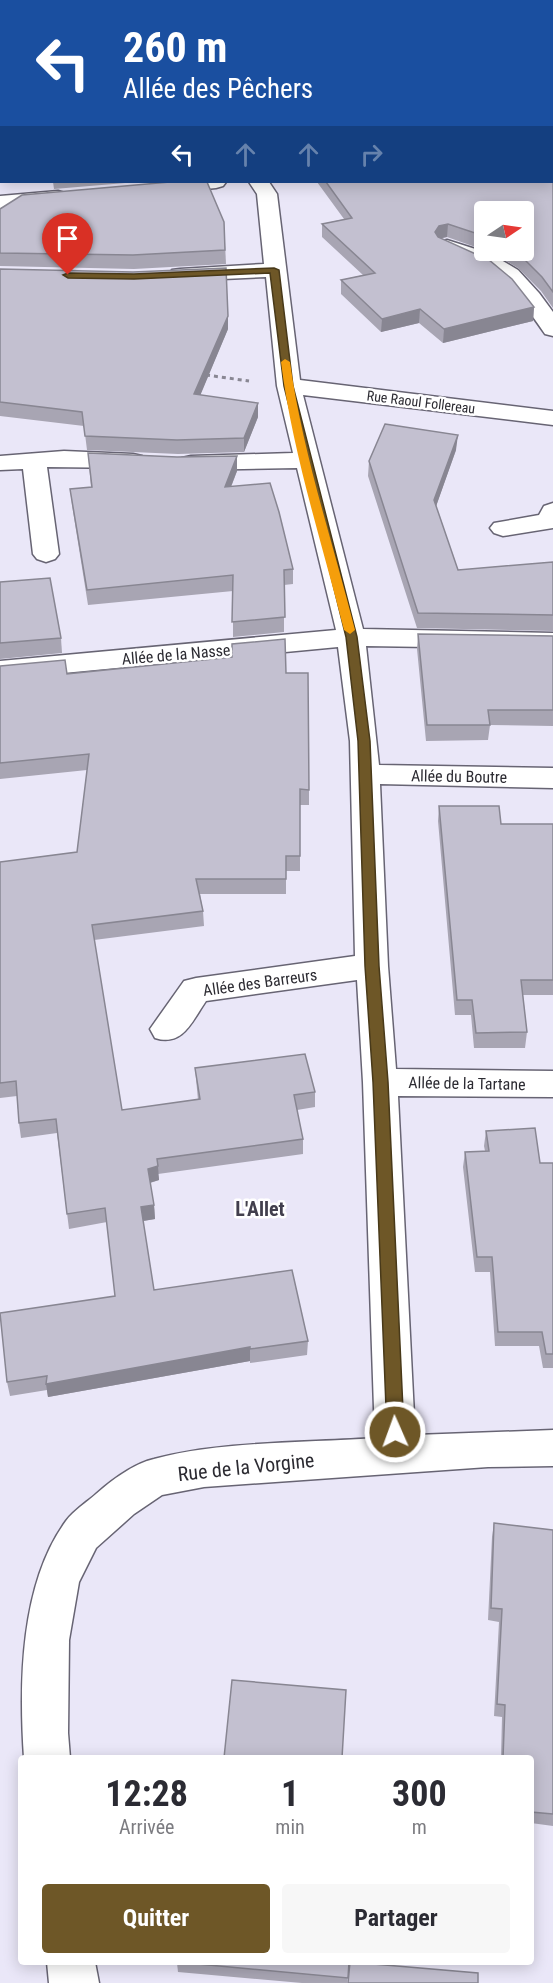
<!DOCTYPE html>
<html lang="fr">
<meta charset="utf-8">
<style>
:root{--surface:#fff;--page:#f7f7f7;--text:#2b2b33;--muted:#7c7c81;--accent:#6e5727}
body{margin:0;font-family:"Roboto Condensed",sans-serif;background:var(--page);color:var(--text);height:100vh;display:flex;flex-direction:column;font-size:22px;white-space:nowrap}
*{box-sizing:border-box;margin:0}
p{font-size:20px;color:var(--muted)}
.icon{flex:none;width:33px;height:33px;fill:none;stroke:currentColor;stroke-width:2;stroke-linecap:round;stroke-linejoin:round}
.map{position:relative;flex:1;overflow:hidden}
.details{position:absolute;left:18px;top:1755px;width:516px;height:210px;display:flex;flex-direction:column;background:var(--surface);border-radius:6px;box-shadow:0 3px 15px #0003}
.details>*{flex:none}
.guide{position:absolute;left:0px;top:0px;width:554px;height:183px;box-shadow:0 3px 15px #0003;background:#1a4fa0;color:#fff;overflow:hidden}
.needle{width:39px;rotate:77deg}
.buttons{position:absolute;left:474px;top:201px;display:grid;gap:12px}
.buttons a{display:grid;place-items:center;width:60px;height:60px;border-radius:6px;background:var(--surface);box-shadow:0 3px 15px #0003;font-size:30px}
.pin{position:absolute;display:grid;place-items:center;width:51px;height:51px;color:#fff;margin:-62px -26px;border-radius:50% 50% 50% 0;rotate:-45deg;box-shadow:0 0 6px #0007}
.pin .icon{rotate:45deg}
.me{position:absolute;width:66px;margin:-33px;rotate:358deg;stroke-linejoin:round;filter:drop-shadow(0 0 4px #0008)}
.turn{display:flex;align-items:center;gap:21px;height:126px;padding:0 24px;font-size:27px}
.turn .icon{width:78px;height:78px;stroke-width:2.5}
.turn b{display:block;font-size:42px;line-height:51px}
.lanes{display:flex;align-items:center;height:57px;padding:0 24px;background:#0003;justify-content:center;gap:30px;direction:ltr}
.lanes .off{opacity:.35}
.eta{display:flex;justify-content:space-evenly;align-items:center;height:102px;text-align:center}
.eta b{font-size:36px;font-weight:700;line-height:42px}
.action{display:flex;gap:12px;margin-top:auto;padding:12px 24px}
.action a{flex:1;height:69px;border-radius:6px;background:var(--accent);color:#fff;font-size:24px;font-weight:700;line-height:69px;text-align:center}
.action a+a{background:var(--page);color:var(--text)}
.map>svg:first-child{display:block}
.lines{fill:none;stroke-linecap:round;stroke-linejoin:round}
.minor-casing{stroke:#676473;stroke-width:3}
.path{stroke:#898793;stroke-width:3;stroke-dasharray:4 4;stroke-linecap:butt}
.minor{fill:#fff;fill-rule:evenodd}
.wall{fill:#a8a5b3}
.shaded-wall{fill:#888692}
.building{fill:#c3c0d0;stroke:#888692;stroke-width:1.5}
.route{fill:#6e5727;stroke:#483919;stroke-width:1.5}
.slow{fill:#f59e0b}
.labels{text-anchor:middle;stroke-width:5;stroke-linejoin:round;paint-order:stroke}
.far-street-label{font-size:14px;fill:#2c2b32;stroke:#fff}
.street-label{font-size:16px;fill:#2c2b32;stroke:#fff}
.quarter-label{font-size:20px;font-weight:bold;fill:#423f4d;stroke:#fff}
.near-street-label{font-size:20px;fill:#2c2b32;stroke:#fff}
</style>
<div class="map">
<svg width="553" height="1983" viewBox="0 0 553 1983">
<rect width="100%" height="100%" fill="#eae7f8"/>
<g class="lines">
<g class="minor-casing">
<g id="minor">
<polygon points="331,0 349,0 330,2"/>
<polygon points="0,109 2,110 2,122 0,121"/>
<rect x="0" y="160" width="2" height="12"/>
<polygon points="161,182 226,182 223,186 216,188 163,193 156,191 153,187 156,183"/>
<path d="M249,182h20l8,12 23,186 253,31v14l-250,-30 60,234 190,4v16l-187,-3 13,119 174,3v20l-173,-4 8,182 8,103 157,2v26l-155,-1 17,339 138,-5v36l-65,1 -284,20 -42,8 -28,19 -38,34 -17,34 -10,58 -1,93 2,25h-46c-5,-75 -4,-174 42,-237 7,-10 21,-19 30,-27 16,-14 37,-30 58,-35 67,-18 151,-16 221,-21l-12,-356 -6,-102 -151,21c-14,20 -23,46 -51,37l-5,-9 34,-48 12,-3 159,-22 -5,-215 -12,-94 -338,32v-18l336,-31 -39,-162 -106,2 -9,-2 -3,-5 3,-5 9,-2 102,-3 -16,-67 -11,-109 -86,4 -8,-1 -3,-5 3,-5 8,-1 84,-5 -7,-70z"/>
<polygon points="58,191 65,193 68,197 65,201 0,208 0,196"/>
<path d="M447,240l44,14 27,16 21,23 14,19v24l-8,-2c-34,-49 -47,-66 -105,-84l-3,-4 3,-4z"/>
<polygon points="64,451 133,454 142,456 145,461 142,466 133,468 47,467 59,554 55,559 46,562 37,559 33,554 23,469 0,470 0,456"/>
<polygon points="553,503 553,528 503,536 494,533 490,528 494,523 539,515 544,506"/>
<polygon points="47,1962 95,1962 99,1983 49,1983"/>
</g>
</g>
<polyline class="path" points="206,375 249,381"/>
<use href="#minor" class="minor"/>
</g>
<g class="wall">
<polygon points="553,138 553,308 541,291 518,268 491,252 487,250 524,250 484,212 484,250 447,237 441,238 534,307 533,321 443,343 419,323 381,332 341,294 341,280 363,275 322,237 322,224 344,219 317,182 552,182"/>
<polygon points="53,182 137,182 54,189"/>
<polygon points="0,209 224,222 226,264 134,269 0,266"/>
<polygon points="0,269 228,329 200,395 258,403 258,417 244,452 178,454 87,450 84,426 0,416"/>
<polygon points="456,450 436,506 458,570 553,562 553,631 417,628 368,476 369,461"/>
<polygon points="88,453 177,457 237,456 237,471 231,487 293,569 293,584 284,585 284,632 233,637 233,591 88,605 72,505 70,489 91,487"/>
<polygon points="0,582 61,638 62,653 0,659"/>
<polygon points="418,634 553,636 553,726 490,725 488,740 426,741 417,649"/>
<polygon points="0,666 67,674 286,673 309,790 309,805 300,805 300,871 286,871 286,894 200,894 203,911 204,926 94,940 122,1110 198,1100 195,1068 315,1092 315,1107 297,1110 303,1139 303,1154 158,1174 159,1180 150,1183 154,1205 155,1219 143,1221 154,1290 308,1341 307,1355 250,1363 250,1361 48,1397 47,1390 10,1396 7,1382 115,1296 107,1222 69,1229 57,1133 21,1138 19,1123 17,1096 0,1098 0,862 77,852 87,770 0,779"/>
<polygon points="439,806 501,824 553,824 553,995 523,995 527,1032 525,1048 474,1048 471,1015 455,1015 438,821"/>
<polygon points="486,1131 540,1163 553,1163 553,1368 543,1368 539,1346 495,1346 490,1272 475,1272 463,1167 465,1152 485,1151 484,1146"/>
<polygon points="494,1523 553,1530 553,1826 531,1823 531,1758 501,1758 502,1717 494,1716 499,1622 488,1620 492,1537"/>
<polygon points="349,1962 347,1983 302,1983 178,1972 177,1963"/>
</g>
<g class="shaded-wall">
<polygon points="448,224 447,237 438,239 435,232 439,226"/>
<polygon points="534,307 533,321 443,343 444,329"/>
<polygon points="420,309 419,323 381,332 382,319"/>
<polygon points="228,316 228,329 195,408 194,394"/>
<polygon points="258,403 258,417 244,452 244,438"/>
<polygon points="458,435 456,450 433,515 434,500"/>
<polygon points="237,456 237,471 225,502 225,487"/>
<polygon points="158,1166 159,1180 149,1183 148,1169"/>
<polygon points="154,1205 155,1219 143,1221 141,1207"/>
<polygon points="250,1347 250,1361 48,1397 46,1384"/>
</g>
<g class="building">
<polygon points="400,0 553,0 553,1 399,2"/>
<polygon points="552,13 553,14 553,124 552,125"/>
<polygon points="553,138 553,292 542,277 520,255 512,250 524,250 524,212 484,212 484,236 448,224 439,226 435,232 438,237 489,260 512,279 534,307 444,329 420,309 382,319 341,280 375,273 322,224 352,218 326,182 552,182 552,139"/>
<polygon points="170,182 207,182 224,222 225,250 133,255 0,253 0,209 22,195"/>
<polygon points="226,268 228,316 194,394 258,403 244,438 177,440 85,436 82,412 0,402 0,269 133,272"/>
<polygon points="385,424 458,435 434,500 458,570 553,562 553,615 418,613 369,461"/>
<polygon points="88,453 177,457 237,456 225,487 270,483 279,512 293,569 284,570 285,617 232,622 233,575 87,590 70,489 92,487"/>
<polygon points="50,578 61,638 0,643 0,582"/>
<polygon points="418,634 553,636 553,710 488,710 490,725 427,725"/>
<polygon points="285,639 286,673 308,673 309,790 300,789 300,856 286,856 286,879 196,879 203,911 92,925 122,1110 200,1099 195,1068 305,1054 315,1092 294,1095 303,1139 157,1159 158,1166 148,1169 154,1205 141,1207 154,1290 292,1270 308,1341 250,1349 250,1347 46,1384 47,1376 7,1382 0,1313 115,1296 105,1208 67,1214 56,1119 19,1123 16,1081 0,1083 0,862 77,852 89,754 0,763 0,666 65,660 67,674 232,657 232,644"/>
<polygon points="439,806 499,806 501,824 553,824 553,980 521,980 527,1032 476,1033 472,1000 457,1000"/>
<polygon points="535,1128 540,1163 553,1163 553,1354 546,1354 542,1332 498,1332 492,1257 477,1257 465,1152 489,1151 486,1131"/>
<polygon points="494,1523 553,1530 553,1814 531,1812 531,1758 503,1758 505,1705 497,1704 502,1609 491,1608"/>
<polygon points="232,1680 346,1690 342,1758 224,1758"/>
<polygon points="177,1962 349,1962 348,1978"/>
<polygon points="350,1962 478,1973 478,1983 348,1983"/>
</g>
<polygon class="route" points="274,268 279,270 293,386 357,637 370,741 379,966 388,1082 404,1432 401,1438 395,1440 390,1438 387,1432 373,1082 365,966 358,741 346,637 284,386 270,273 134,279 68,278 63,275 68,273 134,274"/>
<path class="slow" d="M285,359l5,3c12,89 43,181 65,268l-5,4 -6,-4c-22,-87 -52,-179 -63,-268z"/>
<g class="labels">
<g class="far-street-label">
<text transform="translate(421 402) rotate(7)" y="5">Rue Raoul Follereau</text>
</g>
<g class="street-label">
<text transform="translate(176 654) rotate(-5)" y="6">Allée de la Nasse</text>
<text transform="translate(459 776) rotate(1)" y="6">Allée du Boutre</text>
<text transform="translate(260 982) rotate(-8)" y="6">Allée des Barreurs</text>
<text transform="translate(467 1083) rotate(1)" y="6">Allée de la Tartane</text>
</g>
<g class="quarter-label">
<text x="260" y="1216">L'Allet</text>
</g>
<g class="near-street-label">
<text transform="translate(246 1467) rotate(-6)" y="7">Rue de la Vorgine</text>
</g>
</g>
</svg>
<div class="buttons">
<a><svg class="needle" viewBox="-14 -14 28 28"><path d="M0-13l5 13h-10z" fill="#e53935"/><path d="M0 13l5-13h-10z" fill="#7c7c81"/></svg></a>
</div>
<div class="pin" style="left:68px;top:275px;background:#d93025"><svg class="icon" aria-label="arrive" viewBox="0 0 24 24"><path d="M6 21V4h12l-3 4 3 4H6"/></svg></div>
<svg class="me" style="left:395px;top:1432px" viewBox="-20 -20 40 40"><circle r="17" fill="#6e5727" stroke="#fff" stroke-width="3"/><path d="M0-11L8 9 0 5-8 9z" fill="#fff"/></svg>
<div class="guide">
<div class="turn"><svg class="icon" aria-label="left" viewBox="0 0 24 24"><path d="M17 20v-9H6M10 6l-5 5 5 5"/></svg><div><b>260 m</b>Allée des Pêchers</div></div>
<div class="lanes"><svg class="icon" aria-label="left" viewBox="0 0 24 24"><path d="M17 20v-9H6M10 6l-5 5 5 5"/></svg><svg class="icon off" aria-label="ahead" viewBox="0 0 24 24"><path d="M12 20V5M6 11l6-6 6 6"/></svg><svg class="icon off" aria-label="ahead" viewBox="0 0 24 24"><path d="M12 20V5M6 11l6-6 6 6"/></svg><svg class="icon off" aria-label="right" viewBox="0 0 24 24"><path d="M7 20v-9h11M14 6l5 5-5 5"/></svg></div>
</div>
<section class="details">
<div class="eta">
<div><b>12:28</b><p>Arrivée</p></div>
<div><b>1</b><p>min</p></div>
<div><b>300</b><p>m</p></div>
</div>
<div class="action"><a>Quitter</a><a>Partager</a></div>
</section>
</div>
